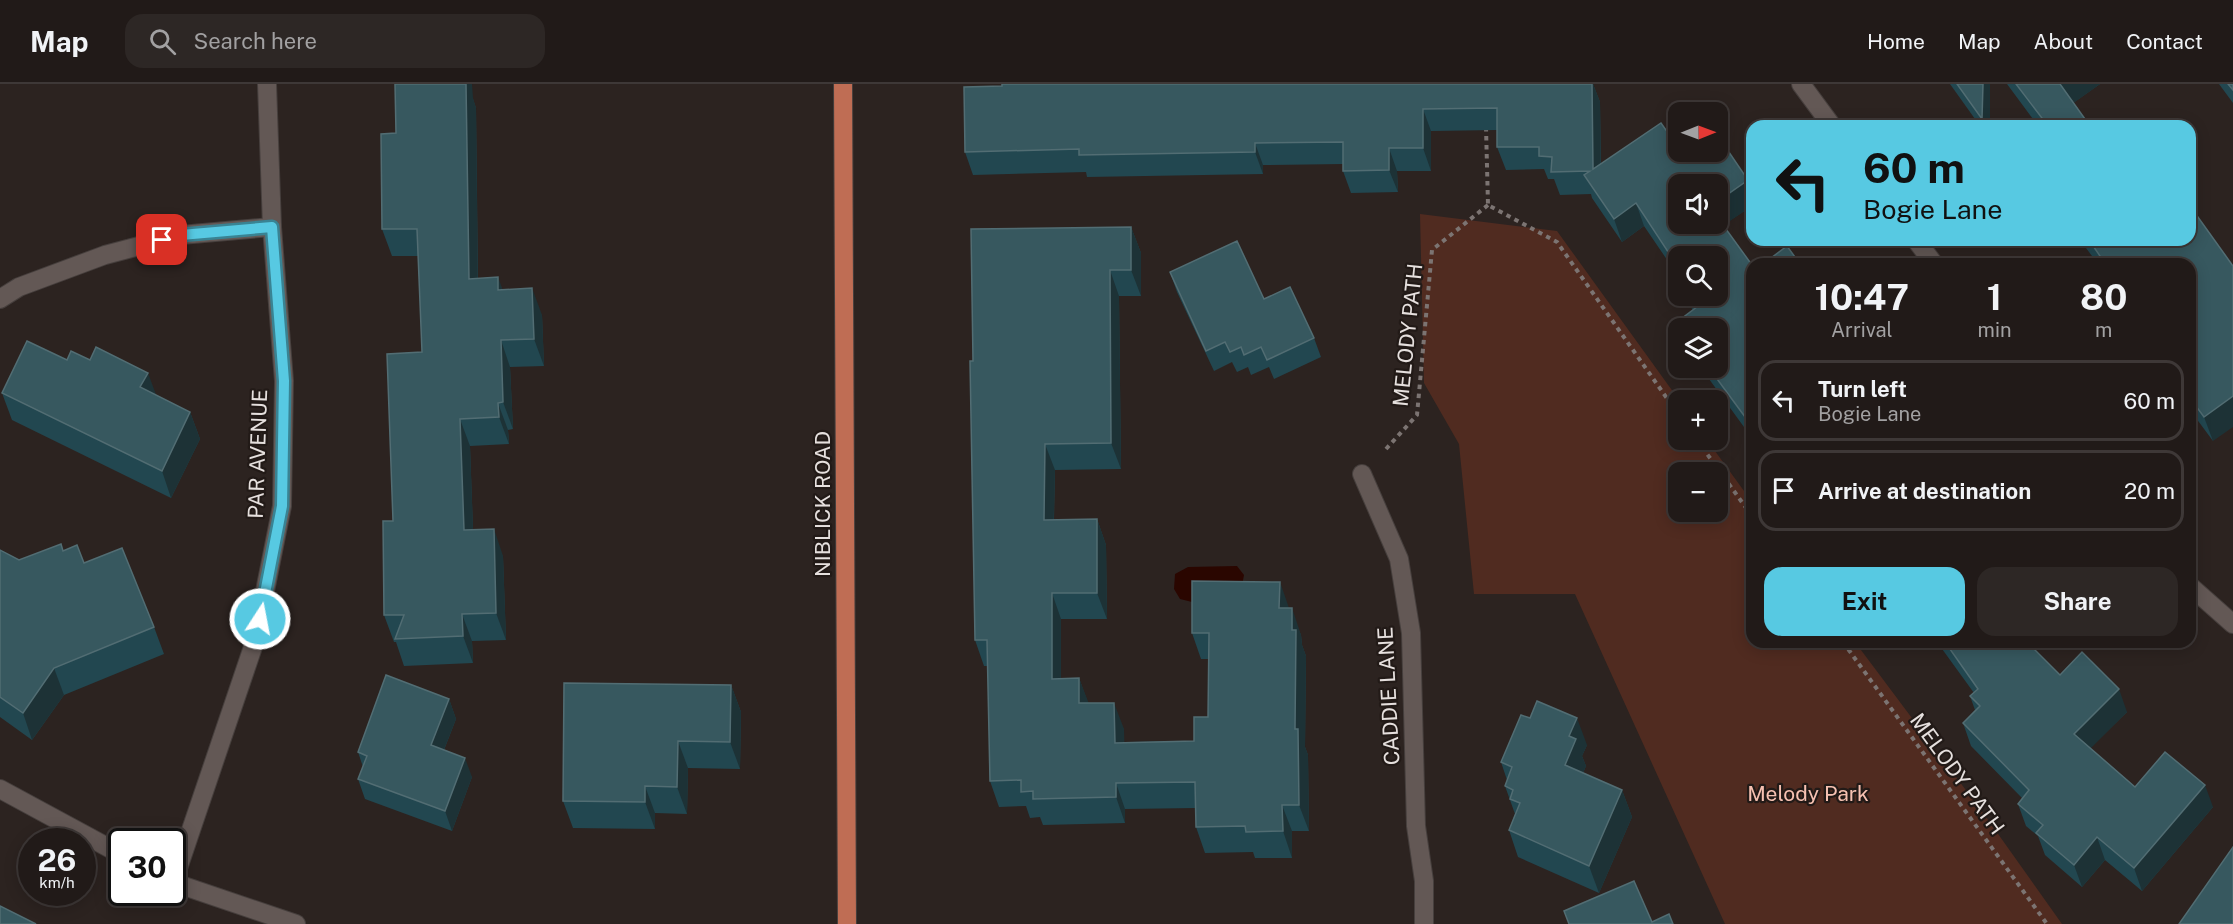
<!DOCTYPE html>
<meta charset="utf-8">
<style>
:root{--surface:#211a18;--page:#2d2725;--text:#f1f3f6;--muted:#a2a1a2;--line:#3e3837;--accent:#57c9e2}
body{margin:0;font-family:"Public Sans",sans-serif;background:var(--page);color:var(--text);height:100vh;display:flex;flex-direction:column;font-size:22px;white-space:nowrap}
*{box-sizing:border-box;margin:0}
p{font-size:20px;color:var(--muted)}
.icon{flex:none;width:33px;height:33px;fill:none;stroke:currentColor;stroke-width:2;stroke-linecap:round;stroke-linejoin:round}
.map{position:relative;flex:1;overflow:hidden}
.drawer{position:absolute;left:1746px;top:174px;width:450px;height:390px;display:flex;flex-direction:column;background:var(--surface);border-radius:18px;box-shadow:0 3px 15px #0003,0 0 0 2px var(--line)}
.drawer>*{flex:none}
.banner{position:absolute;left:1746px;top:36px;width:450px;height:126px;border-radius:18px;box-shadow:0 3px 15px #0003,0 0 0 2px var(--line);background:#57c9e2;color:#111;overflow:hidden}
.needle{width:39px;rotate:89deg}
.fabs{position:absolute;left:1668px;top:18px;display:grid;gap:12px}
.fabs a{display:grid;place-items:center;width:60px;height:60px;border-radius:12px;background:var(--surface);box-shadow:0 3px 15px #0003,0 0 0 2px var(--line);font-size:30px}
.speed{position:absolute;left:18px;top:744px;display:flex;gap:12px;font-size:30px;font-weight:700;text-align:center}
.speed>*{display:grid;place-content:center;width:78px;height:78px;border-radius:50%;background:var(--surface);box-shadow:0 3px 15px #0003,0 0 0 2px var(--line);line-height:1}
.speed small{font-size:15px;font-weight:400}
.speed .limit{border:3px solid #111;border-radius:9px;background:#fff;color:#111}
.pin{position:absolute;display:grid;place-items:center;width:51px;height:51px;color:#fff;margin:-26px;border-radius:12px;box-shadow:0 3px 9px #0006}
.me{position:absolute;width:66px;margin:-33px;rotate:11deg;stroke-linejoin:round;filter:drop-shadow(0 0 4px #0008)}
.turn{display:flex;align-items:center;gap:21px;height:126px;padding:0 18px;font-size:27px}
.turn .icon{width:78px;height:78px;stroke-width:2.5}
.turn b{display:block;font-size:42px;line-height:51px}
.eta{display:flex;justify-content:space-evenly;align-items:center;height:102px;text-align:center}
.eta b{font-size:36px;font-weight:700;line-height:42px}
.cta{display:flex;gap:12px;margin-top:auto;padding:12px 18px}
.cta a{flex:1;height:69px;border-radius:18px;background:var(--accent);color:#111;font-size:24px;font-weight:700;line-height:69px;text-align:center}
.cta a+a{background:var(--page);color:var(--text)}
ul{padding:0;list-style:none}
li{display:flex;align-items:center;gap:18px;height:81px;margin:0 12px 9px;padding:0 6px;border:3px solid var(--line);border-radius:18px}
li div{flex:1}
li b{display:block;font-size:22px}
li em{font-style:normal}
header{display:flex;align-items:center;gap:36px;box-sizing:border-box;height:84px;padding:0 30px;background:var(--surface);border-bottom:2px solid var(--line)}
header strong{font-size:28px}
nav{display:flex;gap:33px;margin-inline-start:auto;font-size:21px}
.search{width:420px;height:54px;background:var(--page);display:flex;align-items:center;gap:15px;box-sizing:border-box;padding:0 21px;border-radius:18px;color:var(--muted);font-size:22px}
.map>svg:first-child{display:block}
.green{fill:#502b20;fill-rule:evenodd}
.water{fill:#2a0600}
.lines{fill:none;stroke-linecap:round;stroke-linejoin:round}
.minor-casing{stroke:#463f3d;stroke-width:20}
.major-casing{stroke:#463f3d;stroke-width:20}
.path{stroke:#7c7472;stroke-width:4;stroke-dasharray:4.5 4.5;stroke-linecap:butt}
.minor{stroke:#635855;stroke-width:18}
.major{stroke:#bf6d54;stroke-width:18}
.wall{fill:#224750}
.shaded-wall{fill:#1d3236}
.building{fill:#37585f;stroke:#526d73;stroke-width:1.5}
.route-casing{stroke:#398393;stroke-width:15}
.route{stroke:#57c9e2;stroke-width:10}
.labels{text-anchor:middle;stroke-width:4.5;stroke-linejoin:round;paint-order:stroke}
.street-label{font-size:21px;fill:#e6e0de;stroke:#221a17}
.park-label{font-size:21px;fill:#f6c1b1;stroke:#221a17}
</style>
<header>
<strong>Map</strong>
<div class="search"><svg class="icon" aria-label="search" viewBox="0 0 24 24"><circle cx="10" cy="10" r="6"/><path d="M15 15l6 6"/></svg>Search here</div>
<nav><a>Home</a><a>Map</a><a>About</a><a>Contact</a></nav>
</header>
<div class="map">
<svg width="2233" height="840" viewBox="0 0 2233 840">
<rect width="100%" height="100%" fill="#2c2320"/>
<path class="green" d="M1420,130l137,17 122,169 -1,40h29l45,62v140h103l131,175 76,107h-337l-150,-330h-101l-15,-150 -35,-61zM1718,388v40h-40v-40z"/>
<polygon class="water" points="1237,482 1244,491 1241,507 1234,516 1192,518 1180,515 1174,505 1175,490 1188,483"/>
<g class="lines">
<g class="minor-casing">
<g id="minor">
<polyline points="1801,0 1832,42"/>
<polyline points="1916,156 1934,180"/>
<polyline points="0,215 19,203 105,171 181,151 272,143"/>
<polyline points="1362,390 1399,475 1411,549 1416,742 1424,797 1424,840"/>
<polyline points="2190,502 2233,540"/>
<polyline points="0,705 122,771"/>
<polyline points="172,798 296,840"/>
<polyline points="173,799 255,557 282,422 284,297 272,143 267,0"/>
</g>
</g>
<g class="major-casing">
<polyline id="major" points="843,0 847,840"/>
</g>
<g class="path">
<polyline points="1486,43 1488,121 1557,158 1678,330"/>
<polyline points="1697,356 1752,432"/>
<polyline points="1386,365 1417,331 1432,166 1488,121"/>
<polyline points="1843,558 2047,840"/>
</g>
<use href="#minor" class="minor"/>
<use href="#major" class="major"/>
</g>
<g class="wall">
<polygon points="1002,0 1593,0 1600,18 1601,80 1688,77 1748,96 1752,107 1752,122 1723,141 1752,181 1752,354 1701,284 1718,284 1718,244 1679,244 1677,238 1693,226 1682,212 1718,212 1678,172 1678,203 1673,187 1674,186 1644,142 1622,158 1592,114 1591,110 1560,111 1554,95 1548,95 1544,85 1506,86 1497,63 1497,46 1431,47 1431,87 1397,87 1398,108 1351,109 1343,87 1343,80 1263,81 1263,90 1087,93 1086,88 973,91 965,68 1002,2"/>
<polygon points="1950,0 1990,0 1990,42 1980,42"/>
<polygon points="2007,0 2100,0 2073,19 2090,42 2038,42"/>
<polygon points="2219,0 2233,0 2233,19"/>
<polygon points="473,15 476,24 478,194 502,205 542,231 544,282 510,283 513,345 508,346 509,360 470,362 473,445 503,472 506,556 472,557 473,579 404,582 396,558 394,558 384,531 393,437 422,268 418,172 392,172 382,145 396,49"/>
<polygon points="1131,143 1141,169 1141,212 1119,212 1121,385 1055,386 1054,436 1097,435 1106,461 1107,535 1061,535 1061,595 1079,594 1088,619 1124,645 1124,658 1194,657 1208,633 1209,575 1201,575 1192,549 1289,524 1301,551 1302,561 1306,572 1305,663 1308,671 1309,747 1292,747 1292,774 1255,774 1253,768 1205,769 1196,743 1196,724 1125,725 1125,739 1043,741 1040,733 1030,734 1026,722 999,723 990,697 988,582 984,582 975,556 973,277"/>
<polygon points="2080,156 2190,156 2213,357 2190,326 2190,180 2092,180 2092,178 2095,176"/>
<polygon points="1170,188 1264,215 1314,254 1321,273 1274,295 1269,283 1251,291 1248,283 1237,288 1232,278 1214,287 1177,208"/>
<polygon points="67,276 156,311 190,328 200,355 171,414 12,336 2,309"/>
<polygon points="0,466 19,476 63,467 84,479 154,543 164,570 64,611 32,656 0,633"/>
<polygon points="1937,558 2027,558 2060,591 2127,628 2090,664 2135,703 2213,723 2142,807 2105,776 2082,803 2045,771 2038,752 2026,742 2018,720 2022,714 1971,662 1963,639 1975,626 1970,612 1974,609"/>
<polygon points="731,601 741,628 740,685 688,684 687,730 655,729 655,745 573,744 563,717"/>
<polygon points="449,615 456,635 444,666 472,693 452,747 365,715 358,695 363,683 358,668"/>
<polygon points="1587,661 1582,672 1586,682 1583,689 1622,706 1632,733 1599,809 1518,773 1509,746 1515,730 1505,702 1507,696 1501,678"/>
</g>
<g class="shaded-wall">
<polygon points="464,0 472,0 473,14 476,24 478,222 469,195"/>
<polygon points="1592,0 1593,0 1600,18 1601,108 1593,85"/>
<polygon points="1983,0 1990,0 1990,42 1985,42 1982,35"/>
<polygon points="2060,0 2100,0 2068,23"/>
<polygon points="1423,25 1431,47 1431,87 1423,64"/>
<polygon points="1255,59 1263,81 1263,90 1255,68"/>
<polygon points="1389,64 1397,87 1398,108 1389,86"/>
<polygon points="1748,96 1752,107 1752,122 1718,145 1718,117"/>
<polygon points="1636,119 1644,142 1622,158 1614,135"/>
<polygon points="1131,143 1141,169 1141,212 1131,186"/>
<polygon points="1110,186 1119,212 1121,385 1111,359"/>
<polygon points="498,193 508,220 498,206"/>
<polygon points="532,204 542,231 544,282 534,255"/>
<polygon points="501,256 510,283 513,345 503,318"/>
<polygon points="148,289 158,316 140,303"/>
<polygon points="2233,312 2233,343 2213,357 2204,333"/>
<polygon points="498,319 508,346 509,360 499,333"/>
<polygon points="190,328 200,355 171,414 162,387"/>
<polygon points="460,335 470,362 474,473 464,446"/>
<polygon points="1045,360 1055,386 1053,462 1044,436"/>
<polygon points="1097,435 1106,461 1107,535 1097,509"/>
<polygon points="494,445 503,472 506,556 496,529"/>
<polygon points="1280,498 1289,524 1289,550 1279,524"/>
<polygon points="1052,509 1061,535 1061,621 1052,595"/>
<polygon points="1292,524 1301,551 1302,561 1306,572 1305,663 1308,671 1309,747 1299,721 1295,645"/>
<polygon points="462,530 472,557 473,579 463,552"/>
<polygon points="54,584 64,611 32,656 23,629"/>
<polygon points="1079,594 1089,620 1079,619"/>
<polygon points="731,601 741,628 740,685 730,658"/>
<polygon points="2119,605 2127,628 2082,673 2074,650"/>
<polygon points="449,615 456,635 438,681 431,661"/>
<polygon points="1114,619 1124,645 1125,685 1115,659"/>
<polygon points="1577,634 1587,661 1582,672 1586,682 1575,708 1565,681 1569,652"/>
<polygon points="678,657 688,684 687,730 677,703"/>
<polygon points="465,674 472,693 452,747 445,727"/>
<polygon points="1116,699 1125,725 1125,739 1116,713"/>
<polygon points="2205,701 2213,723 2142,807 2134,784"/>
<polygon points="645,702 655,729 655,745 645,718"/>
<polygon points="1622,706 1632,733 1599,809 1589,782"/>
<polygon points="1282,721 1292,747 1292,774 1283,747"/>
<polygon points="2097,753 2105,776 2082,803 2074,781"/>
</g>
<g class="building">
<polygon points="395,0 466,0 469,195 498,193 498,206 532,204 534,255 501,256 503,318 498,319 499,333 460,335 464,446 494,445 496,529 462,530 463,552 395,555 404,531 384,531 383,437 393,437 387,270 422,268 417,145 382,145 381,50 396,49"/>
<polygon points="1002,0 1592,0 1593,85 1661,39 1678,63 1678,68 1681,68 1688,77 1702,68 1718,68 1718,57 1720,55 1748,96 1718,117 1718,100 1678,100 1678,140 1718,140 1718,134 1752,181 1752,340 1751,341 1709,284 1718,284 1718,244 1681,244 1677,238 1698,222 1691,212 1718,212 1718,172 1678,172 1678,195 1673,187 1678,183 1636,119 1614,135 1584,91 1590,87 1551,88 1552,73 1539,72 1539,63 1497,63 1497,24 1423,25 1423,64 1389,64 1389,86 1343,87 1343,58 1255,59 1255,68 1079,71 1079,65 965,68 964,3 1002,2"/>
<polygon points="1957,0 1983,0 1982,35"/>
<polygon points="2016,0 2060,0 2090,42 2048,42"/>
<polygon points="2228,0 2233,0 2233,6"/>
<polygon points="2190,122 2233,182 2233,312 2204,333 2190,314 2190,180 2093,180 2092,178 2100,172 2089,156 2190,156"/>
<polygon points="1131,143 1131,186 1110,186 1111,359 1045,360 1044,436 1097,435 1097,509 1052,509 1052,595 1079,594 1079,619 1114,619 1115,659 1194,657 1194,633 1208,633 1209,549 1192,549 1192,497 1280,498 1279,524 1292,524 1292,546 1296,546 1295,645 1298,645 1299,721 1282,721 1283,747 1246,748 1245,742 1196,743 1195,698 1116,699 1116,713 1033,715 1033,707 1021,708 1021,696 990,697 987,556 975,556 970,277 973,277 971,145"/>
<polygon points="1237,157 1264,215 1290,203 1314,254 1267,276 1261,263 1244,271 1241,263 1230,268 1225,258 1206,267 1170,188"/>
<polygon points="1787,162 1800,180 1763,180"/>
<polygon points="27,257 67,276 71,267 90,276 96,263 148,289 140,303 190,328 162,387 2,309"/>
<polygon points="61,460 63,467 77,461 84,479 122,464 154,543 54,584 23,629 0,613 0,466 19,476"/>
<polygon points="1945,558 2027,558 2060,591 2082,568 2119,605 2074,650 2135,703 2165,668 2205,701 2134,784 2097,753 2074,781 2036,749 2043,741 2018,720 2029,706 1963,639 1980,622 1970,612 1978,605"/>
<polygon points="386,591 449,615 431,661 465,674 445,727 358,695 367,672 358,668"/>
<polygon points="564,599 731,601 730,658 678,657 677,703 645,702 645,718 563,717"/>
<polygon points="1537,617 1577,634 1569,652 1576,655 1565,681 1622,706 1589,782 1509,746 1520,719 1510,715 1513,706 1505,702 1512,683 1501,678 1521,631 1530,634"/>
<polygon points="2233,763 2233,840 2179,840"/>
<polygon points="1634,797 1652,838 1669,830 1673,840 1569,840 1564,827"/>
<polygon points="0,822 36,840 0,840"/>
</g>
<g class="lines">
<g class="route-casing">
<polyline id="route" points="162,156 181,151 272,143 284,297 282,422 260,535"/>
</g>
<use href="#route" class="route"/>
</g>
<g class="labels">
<g class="street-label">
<text transform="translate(1408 251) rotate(-84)" y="7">MELODY PATH</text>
<text transform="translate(258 370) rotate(-88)" y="7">PAR AVENUE</text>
<text transform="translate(823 420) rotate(-90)" y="7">NIBLICK ROAD</text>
<text transform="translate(1389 612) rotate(-93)" y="7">CADDIE LANE</text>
<text transform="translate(1957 690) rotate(54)" y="7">MELODY PATH</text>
</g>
<g class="park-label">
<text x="1808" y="717">Melody Park</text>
</g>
</g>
</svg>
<div class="fabs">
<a><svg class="needle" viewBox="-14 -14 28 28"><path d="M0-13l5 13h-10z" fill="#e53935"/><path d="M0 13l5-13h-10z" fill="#a2a1a2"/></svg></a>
<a><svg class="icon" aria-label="sound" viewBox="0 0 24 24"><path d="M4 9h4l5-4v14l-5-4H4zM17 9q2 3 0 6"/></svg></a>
<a><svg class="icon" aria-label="search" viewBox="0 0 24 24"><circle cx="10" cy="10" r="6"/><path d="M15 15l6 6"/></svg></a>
<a><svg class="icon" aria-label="layers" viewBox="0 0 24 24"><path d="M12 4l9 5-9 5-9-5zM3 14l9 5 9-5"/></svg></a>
<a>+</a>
<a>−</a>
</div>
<div class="speed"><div>26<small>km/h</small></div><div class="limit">30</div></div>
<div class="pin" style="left:162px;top:156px;background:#d93025"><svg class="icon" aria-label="arrive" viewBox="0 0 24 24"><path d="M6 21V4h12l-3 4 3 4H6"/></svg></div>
<svg class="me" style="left:260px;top:535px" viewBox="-20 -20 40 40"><circle r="17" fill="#57c9e2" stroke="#fff" stroke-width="3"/><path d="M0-11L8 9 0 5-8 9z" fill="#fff"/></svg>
<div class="banner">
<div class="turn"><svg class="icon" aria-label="left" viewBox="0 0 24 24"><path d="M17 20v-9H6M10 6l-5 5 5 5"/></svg><div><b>60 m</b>Bogie Lane</div></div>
</div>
<section class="drawer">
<div class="eta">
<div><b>10:47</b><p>Arrival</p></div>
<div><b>1</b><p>min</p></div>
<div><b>80</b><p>m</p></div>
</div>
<ul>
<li><svg class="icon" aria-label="left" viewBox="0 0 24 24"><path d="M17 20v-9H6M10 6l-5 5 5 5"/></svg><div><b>Turn left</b><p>Bogie Lane</p></div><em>60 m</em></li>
<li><svg class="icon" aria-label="arrive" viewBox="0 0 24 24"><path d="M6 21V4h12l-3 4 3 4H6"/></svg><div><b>Arrive at destination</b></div><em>20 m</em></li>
</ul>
<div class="cta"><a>Exit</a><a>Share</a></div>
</section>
</div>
